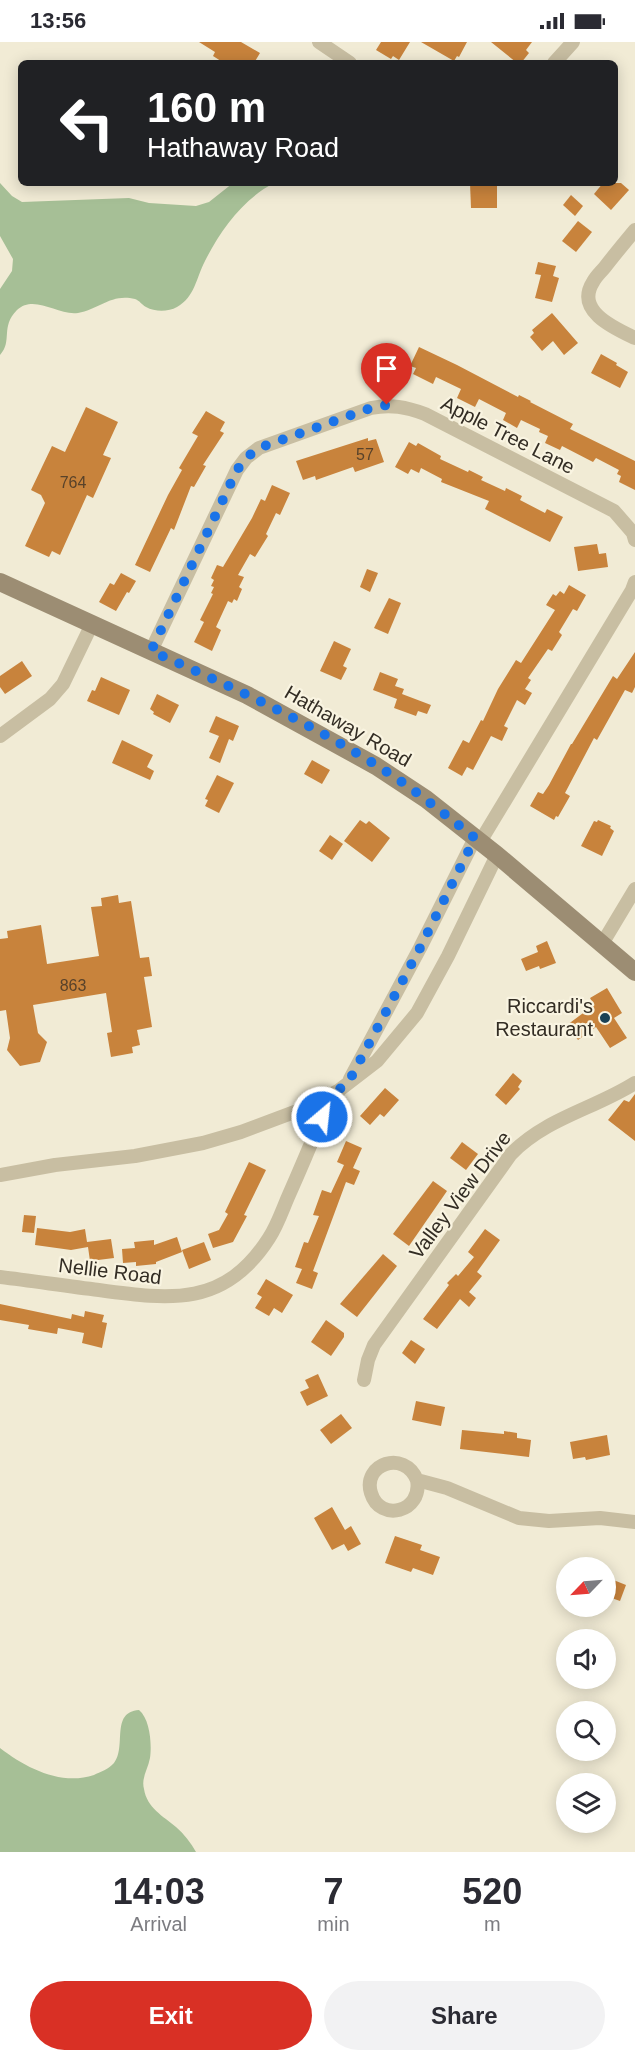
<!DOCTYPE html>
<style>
:root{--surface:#fff;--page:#f2f2f3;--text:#2b2b33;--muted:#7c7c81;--accent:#d93025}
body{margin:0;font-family:Arial,sans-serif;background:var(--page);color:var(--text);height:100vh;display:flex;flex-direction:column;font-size:22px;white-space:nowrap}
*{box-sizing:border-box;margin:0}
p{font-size:20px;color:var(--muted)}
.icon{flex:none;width:33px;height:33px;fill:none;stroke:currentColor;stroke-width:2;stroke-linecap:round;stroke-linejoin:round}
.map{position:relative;height:1810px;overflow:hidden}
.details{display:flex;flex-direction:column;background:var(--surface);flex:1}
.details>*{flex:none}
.top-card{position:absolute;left:18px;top:18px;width:600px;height:126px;border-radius:9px;box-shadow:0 3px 15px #0003;background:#202124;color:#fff;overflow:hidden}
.needle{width:39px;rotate:245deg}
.buttons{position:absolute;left:556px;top:1515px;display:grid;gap:12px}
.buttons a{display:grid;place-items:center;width:60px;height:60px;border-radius:50%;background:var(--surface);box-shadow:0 3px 15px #0003;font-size:30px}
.pin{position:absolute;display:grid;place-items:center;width:51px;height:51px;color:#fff;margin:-62px -26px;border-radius:50% 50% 50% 0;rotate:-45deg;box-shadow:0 0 6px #0007}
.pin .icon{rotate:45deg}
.me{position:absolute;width:66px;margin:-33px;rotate:28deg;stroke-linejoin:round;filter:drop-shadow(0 0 4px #0008)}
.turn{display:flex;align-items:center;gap:21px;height:126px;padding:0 30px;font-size:27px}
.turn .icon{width:78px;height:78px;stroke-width:2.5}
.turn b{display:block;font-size:42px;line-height:51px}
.eta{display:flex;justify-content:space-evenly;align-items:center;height:102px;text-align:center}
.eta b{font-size:36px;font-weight:700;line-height:42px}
.button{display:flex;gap:12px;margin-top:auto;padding:12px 30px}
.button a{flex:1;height:69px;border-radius:36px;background:var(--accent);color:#fff;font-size:24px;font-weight:700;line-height:69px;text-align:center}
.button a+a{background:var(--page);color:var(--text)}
.status{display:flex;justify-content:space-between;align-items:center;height:42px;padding:0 30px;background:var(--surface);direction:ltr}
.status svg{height:16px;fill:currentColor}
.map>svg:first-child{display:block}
.green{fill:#a6bf96}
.building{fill:#c8833c}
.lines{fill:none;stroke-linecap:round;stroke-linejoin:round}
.street{stroke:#c8bea2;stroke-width:14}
.secondary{stroke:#9c8d73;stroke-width:18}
.route{stroke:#1a73e8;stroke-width:10;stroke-dasharray:0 18}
.poi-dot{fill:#1a4154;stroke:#f9f4e1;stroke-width:2}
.labels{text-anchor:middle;stroke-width:4.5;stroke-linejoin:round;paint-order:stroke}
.number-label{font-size:16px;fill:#58422a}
.street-label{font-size:20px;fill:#332d24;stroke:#f9f4e1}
.poi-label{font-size:20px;fill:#332d24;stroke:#f9f4e1;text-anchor:end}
</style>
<div class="status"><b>13:56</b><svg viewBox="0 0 49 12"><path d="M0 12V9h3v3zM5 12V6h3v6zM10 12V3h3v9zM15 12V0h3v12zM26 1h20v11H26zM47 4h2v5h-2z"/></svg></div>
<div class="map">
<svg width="635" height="1810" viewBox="0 0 635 1810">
<rect width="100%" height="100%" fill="#f1ebd5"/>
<g class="green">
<path d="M0,141l12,13 10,6 107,-4 20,5 47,3 13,-4 24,-19h41c-31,16 -54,48 -69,78 -9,17 -10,36 -28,46 -9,5 -22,5 -31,0 -5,-3 -6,-6 -11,-8 -23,-6 -36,10 -57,14 -20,3 -43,-19 -61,-3 -17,17 -4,31 -17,45v-66l12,-18 1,-12 -13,-23z"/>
<path d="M139,1668c11,9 13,34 11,48 -2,11 -9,20 -6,31 3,19 19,27 32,38 8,7 15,16 20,25h-196v-104c26,20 61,38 94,27 6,-3 15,-6 20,-12 13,-16 -4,-51 25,-53z"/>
</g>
<g class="building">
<polygon points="199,0 241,0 260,11 254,21 224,21 213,14 215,10"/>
<polygon points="381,0 410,0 399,18 393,14 391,17 376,8"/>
<polygon points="421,0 467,0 459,15 457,14 454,19"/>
<polygon points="491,0 532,0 526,8 529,11 521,21 517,21"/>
<polygon points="470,141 497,141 497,166 471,166"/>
<polygon points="603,141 621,141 629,148 611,168 594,152"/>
<polygon points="571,153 583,164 575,174 563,163"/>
<polygon points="578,179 592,190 576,210 562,199"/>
<polygon points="538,220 556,224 553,234 559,236 552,260 535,256 541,233 535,232"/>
<polygon points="552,271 578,301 564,313 553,299 542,309 530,295 534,291 532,288"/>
<polygon points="419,305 457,323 518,355 519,353 531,359 530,360 573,382 570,387 635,419 635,448 619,440 621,434 617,432 619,428 596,416 593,420 562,404 560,408 545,401 548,394 539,390 540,387 521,378 517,386 503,378 506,371 479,357 475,365 457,356 461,347 436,335 433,342 413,332 416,326 410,324"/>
<polygon points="601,312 617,321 616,323 628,330 620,346 591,331"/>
<polygon points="86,365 118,380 103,413 111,416 93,456 87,453 60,513 52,509 49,515 25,504 45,461 41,453 31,448 52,404 65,410"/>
<polygon points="206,369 225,380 220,389 224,391 203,423 206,424 194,445 191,444 174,488 171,486 150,530 135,523 168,453 182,428 179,426 198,394 192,391"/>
<polygon points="368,396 368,399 376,397 384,420 355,430 353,425 316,438 315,434 303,438 296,419"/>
<polygon points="409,400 416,404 418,401 441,414 440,417 468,430 469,428 483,435 481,438 505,449 506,446 522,454 520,458 545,471 547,467 563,475 550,500 485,467 489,459 441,440 442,437 421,426 419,431 411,427 408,432 395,425"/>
<polygon points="272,443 290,451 280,473 276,471 266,492 268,494 255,515 250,512 238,533 244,535 239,545 242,547 237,559 234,557 232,561 228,559 216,585 221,588 212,609 194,600 204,580 200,578 213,552 211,551 214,545 211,544 214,538 211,536 217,523 223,525 252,476 261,457 265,459"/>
<polygon points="597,502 599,512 606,511 608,525 578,529 574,505"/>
<polygon points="367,527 378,531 370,550 360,545"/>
<polygon points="121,531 136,539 129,551 127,550 116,569 99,560 110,541 114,543"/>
<polygon points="569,543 586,553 577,569 573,567 559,590 562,593 552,609 548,607 528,636 531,638 525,647 532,651 525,663 517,658 504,684 508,686 502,699 491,694 473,728 467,725 462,734 448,726 463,698 469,701 481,678 483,679 498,647 516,618 521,621 555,568 546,563 553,552 556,554 560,549 564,552"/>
<polygon points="389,556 401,561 388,592 374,586"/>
<polygon points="334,599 351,607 343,624 347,626 341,638 320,629"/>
<polygon points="635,610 635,645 632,651 625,648 597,698 594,696 565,751 570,754 558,775 556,774 554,778 530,764 538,750 543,752 549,743 571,702 572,702 613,634 617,637"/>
<polygon points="22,619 32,634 5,652 0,645 0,634"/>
<polygon points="380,630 398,637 395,644 404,647 402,652 431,663 427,672 418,669 416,674 394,666 397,657 373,648"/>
<polygon points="101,635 130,648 119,673 87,659 92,648 95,649"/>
<polygon points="157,652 179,663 170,681 153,672 154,670 150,667"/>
<polygon points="216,674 239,684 233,699 229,697 220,721 209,716 219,694 209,690"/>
<polygon points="122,698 153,713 147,725 154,729 150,738 112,721"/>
<polygon points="312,718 330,728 322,742 304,732"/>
<polygon points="217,733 234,741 219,771 205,764 208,758 205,757"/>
<polygon points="360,778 366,782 369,779 390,796 372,820 344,799"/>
<polygon points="598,778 611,784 610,786 614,789 602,814 581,804 594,779 597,780"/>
<polygon points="330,793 343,802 332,818 319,809"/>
<polygon points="118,853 119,861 131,859 140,916 149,915 152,934 144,935 152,985 137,988 140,1003 132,1005 133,1011 111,1015 107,991 112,990 106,951 33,963 38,991 47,1000 40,1020 20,1024 7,1008 10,996 6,968 0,969 0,897 8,896 7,889 41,883 47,922 99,914 91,865 102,864 101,856"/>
<polygon points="547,899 556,921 540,927 539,924 526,929 521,917 538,910 536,904"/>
<polygon points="607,946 622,971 614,976 627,996 610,1006 596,985 578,998 567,983 594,963 590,956"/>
<polygon points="513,1031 522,1039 518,1045 520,1047 506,1063 495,1053"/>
<polygon points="385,1046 399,1058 384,1075 380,1072 370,1083 360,1074"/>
<polygon points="635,1052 635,1099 608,1078 624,1058 629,1060"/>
<polygon points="346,1099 362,1106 353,1126 360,1129 354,1143 346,1140 313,1229 318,1231 312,1247 296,1241 302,1227 295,1225 304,1200 308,1201 319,1174 313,1173 322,1148 331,1151 344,1123 337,1120"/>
<polygon points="462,1100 478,1112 466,1128 450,1116"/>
<polygon points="249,1120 266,1128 244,1173 247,1174 233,1200 213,1206 208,1192 219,1188 228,1172 225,1170"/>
<polygon points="433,1139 447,1149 409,1204 393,1192"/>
<polygon points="24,1173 36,1174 34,1191 22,1190"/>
<polygon points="37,1186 70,1190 85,1187 87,1200 111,1197 114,1216 90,1219 88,1205 71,1208 35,1203"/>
<polygon points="485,1187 500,1198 477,1230 482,1234 469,1250 476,1256 469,1265 460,1257 437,1287 423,1277 449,1243 447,1241 456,1232 458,1234 474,1215 468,1210"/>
<polygon points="177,1195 182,1210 156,1220 156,1222 136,1224 136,1220 123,1221 122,1207 135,1206 134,1200 154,1198 154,1203"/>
<polygon points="204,1200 211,1218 189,1227 182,1208"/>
<polygon points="383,1212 397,1224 357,1275 340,1262"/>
<polygon points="266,1237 293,1253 282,1271 274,1266 269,1274 255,1266 262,1255 257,1252"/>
<polygon points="0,1262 71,1277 72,1272 84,1275 85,1269 104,1273 102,1280 107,1281 102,1306 82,1301 84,1291 58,1286 57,1292 28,1287 29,1283 0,1278"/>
<polygon points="326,1278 344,1291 344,1295 331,1314 311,1300"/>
<polygon points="411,1298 425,1307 415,1322 402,1311"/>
<polygon points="318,1332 328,1354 307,1364 300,1350 309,1346 305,1338"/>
<polygon points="416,1359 445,1365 441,1384 412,1378"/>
<polygon points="341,1372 352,1386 331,1402 320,1388"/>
<polygon points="462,1388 504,1392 504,1389 517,1391 517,1396 531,1398 529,1415 460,1407"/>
<polygon points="607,1393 610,1413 586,1418 585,1415 573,1417 570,1400"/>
<polygon points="332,1465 345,1488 351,1484 361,1502 348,1509 344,1502 332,1508 314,1476"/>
<polygon points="395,1494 422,1503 420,1508 440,1515 433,1533 413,1526 411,1530 385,1521"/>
<polygon points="606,1535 626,1543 620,1559 606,1554"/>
</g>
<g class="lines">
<g class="street">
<polyline points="319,0 350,21"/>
<polyline points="554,21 573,0"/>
<path d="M635,188c-10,12 -20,24 -30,37 -4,5 -9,9 -12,15 -18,29 21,46 42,56"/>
<path d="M151,609l86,-181 9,-12 13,-10 112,-40c20,-4 35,-1 54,6l189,97 19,22 2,7"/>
<polyline points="0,694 50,657 63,642 92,582"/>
<polyline points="480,800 632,548 635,540"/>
<polyline points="602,902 635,847"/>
<polyline points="350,1037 420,906 475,796"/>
<polyline points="0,1133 55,1123 135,1114 203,1101 241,1090 305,1066 338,1049 377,1019 417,971 448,914 497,813"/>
<path d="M0,1235c33,4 66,9 99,13 72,10 126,17 170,-52 8,-12 13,-27 19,-41 12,-27 23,-53 34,-80l5,-19"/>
<path d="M364,1338l4,-20 6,-15 137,-191c35,-36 83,-45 124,-71"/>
<path d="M417,1438c6,32 -37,43 -46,13 -9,-29 33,-44 46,-13l30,8 72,30 30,3 51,-3 35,4"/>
</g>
<polyline class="secondary" points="0,540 247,653 376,724 426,757 497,813 635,930"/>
</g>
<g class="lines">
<path class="route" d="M322,1075l5,-19 21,-15 72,-135 55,-110c-24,-19 -48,-38 -73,-56 -78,-53 -165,-93 -251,-131l86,-181 9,-12 13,-10 112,-40 16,-3"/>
</g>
<circle class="poi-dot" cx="605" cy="976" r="6"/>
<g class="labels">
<g class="number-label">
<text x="365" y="418">57</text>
<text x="73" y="446">764</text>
<text x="73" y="949">863</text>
</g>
<g class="street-label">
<text transform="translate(508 393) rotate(27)" y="7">Apple Tree Lane</text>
<text transform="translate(348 684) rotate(30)" y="7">Hathaway Road</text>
<text transform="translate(460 1153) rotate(-53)" y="7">Valley View Drive</text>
<text transform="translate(110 1229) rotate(7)" y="7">Nellie Road</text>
</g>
<g class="poi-label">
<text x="593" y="971">Riccardi's<tspan x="593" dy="23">Restaurant</tspan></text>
</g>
</g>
</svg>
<div class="buttons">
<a><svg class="needle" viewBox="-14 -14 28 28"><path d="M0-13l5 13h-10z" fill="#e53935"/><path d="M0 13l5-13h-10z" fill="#7c7c81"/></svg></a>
<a><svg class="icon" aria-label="sound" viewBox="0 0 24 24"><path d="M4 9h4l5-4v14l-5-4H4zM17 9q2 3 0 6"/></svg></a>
<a><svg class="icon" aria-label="search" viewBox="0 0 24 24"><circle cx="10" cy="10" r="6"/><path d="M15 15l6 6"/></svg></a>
<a><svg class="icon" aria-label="layers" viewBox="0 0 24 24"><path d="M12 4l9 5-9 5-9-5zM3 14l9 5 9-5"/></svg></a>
</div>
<div class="pin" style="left:387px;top:363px;background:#d93025"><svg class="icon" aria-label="arrive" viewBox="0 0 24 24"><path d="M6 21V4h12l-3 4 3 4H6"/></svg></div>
<svg class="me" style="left:322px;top:1075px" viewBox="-20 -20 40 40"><circle r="17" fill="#1a73e8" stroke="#fff" stroke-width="3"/><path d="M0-11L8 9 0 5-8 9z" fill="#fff"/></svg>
<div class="top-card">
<div class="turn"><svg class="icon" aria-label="left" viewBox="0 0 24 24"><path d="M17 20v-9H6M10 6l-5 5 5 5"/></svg><div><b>160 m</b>Hathaway Road</div></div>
</div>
</div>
<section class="details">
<div class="eta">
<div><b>14:03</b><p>Arrival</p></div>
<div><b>7</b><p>min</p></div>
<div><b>520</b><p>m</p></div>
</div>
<div class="button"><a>Exit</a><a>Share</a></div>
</section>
